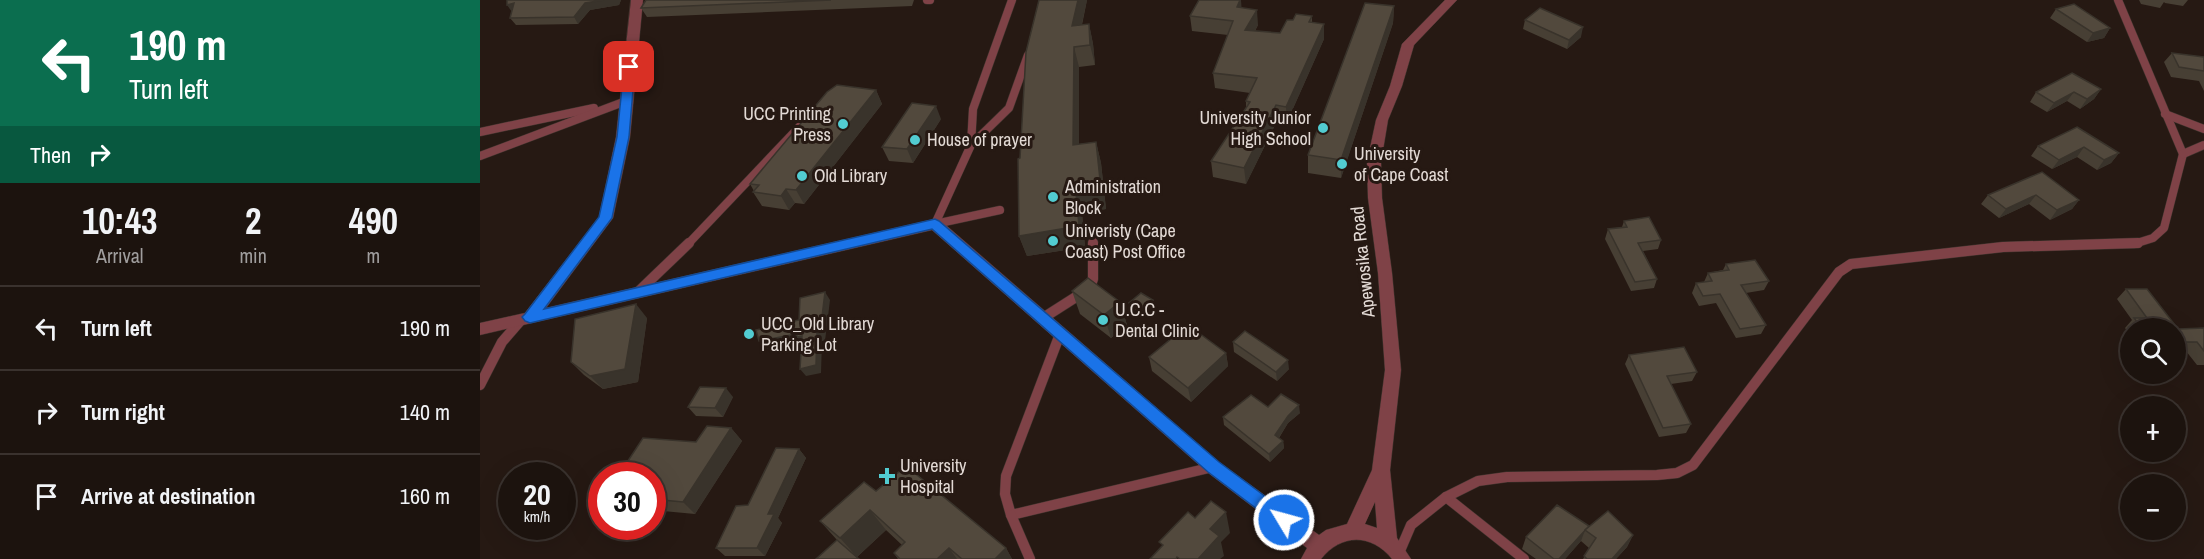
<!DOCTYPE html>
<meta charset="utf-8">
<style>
:root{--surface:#1c130e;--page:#29201c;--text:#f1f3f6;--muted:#a09e9e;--line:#3a322e}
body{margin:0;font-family:"Archivo Narrow",sans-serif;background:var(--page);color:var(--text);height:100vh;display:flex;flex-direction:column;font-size:22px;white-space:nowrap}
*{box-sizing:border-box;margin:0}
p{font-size:20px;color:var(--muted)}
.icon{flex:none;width:33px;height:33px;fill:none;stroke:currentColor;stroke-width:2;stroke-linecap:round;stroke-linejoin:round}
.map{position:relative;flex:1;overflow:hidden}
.drawer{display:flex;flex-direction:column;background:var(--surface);width:480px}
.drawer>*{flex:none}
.top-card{background:#0b6e4f;color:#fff;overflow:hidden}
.fabs{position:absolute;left:1640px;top:318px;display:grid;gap:12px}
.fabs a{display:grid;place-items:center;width:66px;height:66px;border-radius:50%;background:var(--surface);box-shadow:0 6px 24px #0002,0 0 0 2px var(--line);font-size:30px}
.speed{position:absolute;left:18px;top:462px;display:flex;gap:12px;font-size:30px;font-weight:700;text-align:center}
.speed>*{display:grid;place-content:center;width:78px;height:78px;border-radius:50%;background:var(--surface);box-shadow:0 6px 24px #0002,0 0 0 2px var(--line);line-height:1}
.speed small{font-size:15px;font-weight:400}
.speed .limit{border:9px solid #d22;background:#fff;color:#111}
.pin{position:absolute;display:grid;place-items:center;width:51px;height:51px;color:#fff;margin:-26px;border-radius:12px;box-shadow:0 3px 9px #0006}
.me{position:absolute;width:66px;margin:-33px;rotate:307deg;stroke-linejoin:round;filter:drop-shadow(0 0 4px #0008)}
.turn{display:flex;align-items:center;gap:21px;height:126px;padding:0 30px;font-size:27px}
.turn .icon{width:78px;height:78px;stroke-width:2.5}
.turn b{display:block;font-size:42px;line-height:51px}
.then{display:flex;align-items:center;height:57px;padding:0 30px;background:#0003;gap:12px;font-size:22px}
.eta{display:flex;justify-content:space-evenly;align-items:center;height:102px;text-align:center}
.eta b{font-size:36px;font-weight:700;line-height:42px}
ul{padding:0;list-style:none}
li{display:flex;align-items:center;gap:18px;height:84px;padding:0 30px;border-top:2px solid var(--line)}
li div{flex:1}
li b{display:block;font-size:22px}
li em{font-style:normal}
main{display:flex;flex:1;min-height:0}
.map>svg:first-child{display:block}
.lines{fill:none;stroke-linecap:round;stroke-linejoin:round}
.lane-far1-casing{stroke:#40342e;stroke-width:9}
.lane-casing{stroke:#40342e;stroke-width:11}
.street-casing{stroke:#40342e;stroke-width:1}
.lane-far1{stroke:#7f4247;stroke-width:8}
.lane{stroke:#7f4247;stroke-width:10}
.street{fill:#7f4247;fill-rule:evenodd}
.wall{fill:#473f34}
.shaded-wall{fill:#39332b}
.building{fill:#52493d;stroke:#39332b;stroke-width:1.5}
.route{fill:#1a73e8;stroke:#114b97;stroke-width:1.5}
.poi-dot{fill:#52ccd1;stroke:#261913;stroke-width:2}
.labels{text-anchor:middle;stroke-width:6;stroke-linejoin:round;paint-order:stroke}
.poi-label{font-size:18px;fill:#e3dad5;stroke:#261913;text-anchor:start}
.street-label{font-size:18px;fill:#e3dad5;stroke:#261913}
</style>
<main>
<section class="drawer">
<div class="top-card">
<div class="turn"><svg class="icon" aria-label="left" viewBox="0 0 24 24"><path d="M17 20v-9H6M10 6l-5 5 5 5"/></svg><div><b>190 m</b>Turn left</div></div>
<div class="then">Then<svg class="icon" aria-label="right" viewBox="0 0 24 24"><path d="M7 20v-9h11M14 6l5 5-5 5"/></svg></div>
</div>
<div class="eta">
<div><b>10:43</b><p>Arrival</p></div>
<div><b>2</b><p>min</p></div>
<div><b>490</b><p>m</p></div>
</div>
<ul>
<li><svg class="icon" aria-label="left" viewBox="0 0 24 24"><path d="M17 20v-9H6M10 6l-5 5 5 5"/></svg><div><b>Turn left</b></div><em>190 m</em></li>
<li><svg class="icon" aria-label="right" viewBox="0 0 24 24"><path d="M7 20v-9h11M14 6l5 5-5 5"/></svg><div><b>Turn right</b></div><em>140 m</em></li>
<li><svg class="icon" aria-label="arrive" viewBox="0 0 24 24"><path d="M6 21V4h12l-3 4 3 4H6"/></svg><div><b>Arrive at destination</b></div><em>160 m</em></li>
</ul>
</section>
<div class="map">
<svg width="1724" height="559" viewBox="0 0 1724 559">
<rect width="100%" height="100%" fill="#261913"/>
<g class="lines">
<g class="lane-far1-casing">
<g id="lane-far1">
<polyline points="447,0 450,0"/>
<polyline points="1638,0 1703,154 1684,228 1673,238 1654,244 1642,244"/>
<polyline points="1685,114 1724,129"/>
<polyline points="0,132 114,108"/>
<polyline points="491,145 529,108 548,55"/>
<polyline points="1703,154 1724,145"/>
<polyline points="0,156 146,101"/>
<polyline points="455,224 491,145 493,109 532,0"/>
<polyline points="455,224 520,210"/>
<polyline points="613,236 613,244"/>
<polyline points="208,244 321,125"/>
</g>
</g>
<g class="lane-casing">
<g id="lane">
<polyline points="158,292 209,243"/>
<polyline points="563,318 610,288 613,279 613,243"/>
<polyline points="580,334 526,476 525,494 531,515 733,467"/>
<polyline points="0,385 22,342 42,319"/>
<polyline points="966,497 1044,559"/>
<polyline points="531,515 550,559"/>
<polyline points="919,553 931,525 966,497 998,481 1027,477 1177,475 1197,473 1213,465 1359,272 1371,264 1523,247 1658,243"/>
</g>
</g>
<g class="street-casing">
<path id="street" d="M151,0h12l-13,137 -17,81 -67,90 389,-89 5,1 279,242 100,73 7,-5 21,-6 25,-54 13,-100 -7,-97 -10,-75 -1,-36 9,-42 14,-34 12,-42 43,-44h12l-43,45 -12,41 -14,34 -7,42 1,36 10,75 9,97 -11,100 7,68 14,21h-19c-21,-26 -51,-25 -71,0h-20l6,-11 -100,-76 -275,-242 -452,105v-12l45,-10 74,-96 17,-80zM895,502l2,26 -12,-4z"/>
</g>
<use href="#lane-far1" class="lane-far1"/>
<use href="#lane" class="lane"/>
<use href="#street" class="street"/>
</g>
<g class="wall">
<polygon points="27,0 141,0 139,5 110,10 98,24 36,25 30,18 32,12"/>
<polygon points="166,0 434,0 432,6 167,17 161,8"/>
<polygon points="559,0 607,0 602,25 609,24 613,44 615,65 599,67 599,144 616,142 621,163 626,209 602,213 605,247 547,256 539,236 540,158"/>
<polygon points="1659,0 1708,0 1703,6 1685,3 1684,2 1680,8 1661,4"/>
<polygon points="914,6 913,23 861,178 828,173 828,155"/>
<polygon points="762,7 778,25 775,31 800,33 813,20 832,16 832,22 844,39 807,122 797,121 766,184 733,177 731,161 766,108 766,101 770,93 735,88 733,73 748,35 712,31 710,16"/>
<polygon points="1576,9 1630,28 1624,38 1607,42 1570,18"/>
<polygon points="1045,20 1101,37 1087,49 1043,29"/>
<polygon points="1692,53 1724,57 1724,91 1719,81 1691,77 1684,62"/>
<polygon points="1621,89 1614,99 1600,109 1587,101 1567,112 1550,102 1556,92"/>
<polygon points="396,90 402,104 324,204 315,203 309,210 282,206 273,192 274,191 270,184"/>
<polygon points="461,119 433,163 409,161 402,147"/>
<polygon points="1597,127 1639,153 1631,163 1617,170 1597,157 1572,169 1551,156 1558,146"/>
<polygon points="1562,172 1599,200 1592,209 1570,220 1549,204 1519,218 1501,204 1508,195"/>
<polygon points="1144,221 1181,240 1178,249 1163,251 1177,279 1174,288 1151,291 1125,239 1128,229 1142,227"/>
<polygon points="1246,264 1289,281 1284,290 1266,293 1286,325 1281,334 1256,338 1236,303 1219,306 1212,293 1216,283 1224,282 1228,273 1243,270"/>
<polygon points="1646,289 1698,329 1724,328 1724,365 1717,365 1706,351 1695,351 1695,328 1650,328 1650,335 1645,328 1652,320 1637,299"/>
<polygon points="592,291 640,302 647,325 631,338 600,314"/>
<polygon points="673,300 675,304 662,315 651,308 649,303"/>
<polygon points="167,318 158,382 123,389 104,375 91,362"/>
<polygon points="753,342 809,369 797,381 754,352"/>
<polygon points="746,353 748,366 711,402 672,371 669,357"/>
<polygon points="1149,355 1217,372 1212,381 1191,384 1211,424 1206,433 1179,437 1145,364"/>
<polygon points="253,397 243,417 216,416 208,407"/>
<polygon points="788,407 820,413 808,423 799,438 803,441 804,448 790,462 744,425 743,417"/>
<polygon points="251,428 262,441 215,514 172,510 172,476 216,442"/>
<polygon points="319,449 326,458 298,518 302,523 285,556 245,556 236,548 268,505"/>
<polygon points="396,491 526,548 532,559 418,559 414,553 422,545 406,530 377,557 357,540 340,521"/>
<polygon points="1108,527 1153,535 1147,547 1136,559 1103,559 1109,548 1101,541 1085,559 1056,559 1042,549 1046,537"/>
</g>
<g class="shaded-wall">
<polygon points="124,0 141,0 139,5 110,10 98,24 94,17 105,3"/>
<polygon points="598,0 607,0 597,46 592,26"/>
<polygon points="760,0 761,0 762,13 757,7"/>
<polygon points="34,3 32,12 27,5"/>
<polygon points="914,6 913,23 861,178 861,160"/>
<polygon points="777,10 778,25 767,45 765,30"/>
<polygon points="609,24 613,44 615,65 610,45"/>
<polygon points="844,24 844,39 807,122 806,107"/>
<polygon points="1103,27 1101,37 1087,49 1089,40"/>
<polygon points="1630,28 1624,38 1607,42 1613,33"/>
<polygon points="594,47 599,67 599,166 593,145"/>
<polygon points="1621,89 1614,99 1600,109 1607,99"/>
<polygon points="396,90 402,104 324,204 316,190"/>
<polygon points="1594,92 1587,101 1567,112 1574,103"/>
<polygon points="796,105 797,121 766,184 764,168"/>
<polygon points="456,106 461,119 433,163 427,149"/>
<polygon points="616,142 621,163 626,209 602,213 605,247 547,256 539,236 596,193"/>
<polygon points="1604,147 1597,157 1572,169 1579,160"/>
<polygon points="1639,153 1631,163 1617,170 1624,160"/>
<polygon points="306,189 315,203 309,210 301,196"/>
<polygon points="1556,195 1549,204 1519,218 1526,209"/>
<polygon points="1599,200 1592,209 1570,220 1577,210"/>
<polygon points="345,292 350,300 345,341 342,341 341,373 326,376 320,369"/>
<polygon points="673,300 675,304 662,315 661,310"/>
<polygon points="640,302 647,325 631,338 624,315"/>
<polygon points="156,304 167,318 158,382 123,389 110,376"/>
<polygon points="317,334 322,336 323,345 321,342 284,349 279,341"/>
<polygon points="746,353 748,366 711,402 708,388"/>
<polygon points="808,360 809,369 797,381 796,372"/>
<polygon points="246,388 253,397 243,417 235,408"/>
<polygon points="819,405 820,413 808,423 796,442 795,435 808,416"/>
<polygon points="251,428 262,441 215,514 203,502"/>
<polygon points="803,441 804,448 790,462 789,454"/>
<polygon points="319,449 326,458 298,518 302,523 285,556 277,548 288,514"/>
<polygon points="390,510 406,530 377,557 360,538"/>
<polygon points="746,512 750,533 741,542 744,556 740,559 718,559 730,529"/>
<polygon points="1105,530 1101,541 1085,559 1079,559"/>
<polygon points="1153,535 1147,547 1136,559 1132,559"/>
<polygon points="469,548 477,559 457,559"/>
<polygon points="526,548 532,559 515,559"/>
</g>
<g class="building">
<polygon points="27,0 124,0 105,3 94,17 30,18 34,3 27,5"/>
<polygon points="166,0 351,0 161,8"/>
<polygon points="559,0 598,0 592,26 609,24 610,45 594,47 593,145 616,142 621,189 596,193 599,226 539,236 538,159 540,158 546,52"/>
<polygon points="719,0 760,0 757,7 777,10 765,30 800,33 807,20 813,20 816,14 832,16 829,22 844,24 806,107 796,105 764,168 731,161 770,102 766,101 777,78 733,73 753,21 710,16"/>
<polygon points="885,3 914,6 861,160 828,155"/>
<polygon points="1594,4 1630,28 1613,33 1576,9"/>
<polygon points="1060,8 1103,27 1089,40 1045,20"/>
<polygon points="1692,53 1724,57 1724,71 1699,67"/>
<polygon points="1592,73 1621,89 1607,99 1594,92 1574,103 1556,92"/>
<polygon points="357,85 396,90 316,190 306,189 301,196 273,192 279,185 270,184 347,92"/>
<polygon points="432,103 456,106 427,149 402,147"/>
<polygon points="1597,127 1639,153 1624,160 1604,147 1579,160 1558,146"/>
<polygon points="1562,172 1599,200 1577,210 1556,195 1526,209 1508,195"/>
<polygon points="1169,217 1181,240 1158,243 1177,279 1155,282 1128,229 1147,227 1144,221"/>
<polygon points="1275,260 1289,281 1261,285 1286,325 1260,329 1240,294 1223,296 1216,283 1232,281 1228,273 1249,270 1246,264"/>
<polygon points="608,278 640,302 624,315 592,291"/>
<polygon points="1646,289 1667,289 1698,329 1724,328 1724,351 1717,342 1695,342 1695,328 1662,328 1654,318 1667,318"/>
<polygon points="345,292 340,333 337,333 336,365 320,369 322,336 317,337 317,334 279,341 276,330 319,320 320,298"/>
<polygon points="661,293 673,300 661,310 649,303"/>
<polygon points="156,304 145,369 110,376 91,362 95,319"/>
<polygon points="708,325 746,353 708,388 669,357"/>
<polygon points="765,331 808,360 796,372 753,342"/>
<polygon points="1204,347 1217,372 1187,376 1211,424 1183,428 1149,355"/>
<polygon points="220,387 246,388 235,408 208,407"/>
<polygon points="801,394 819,405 808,416 795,435 803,441 789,454 743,417 771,395 788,407"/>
<polygon points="227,426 251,428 203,502 172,499 172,476 138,476 163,438 216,442"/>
<polygon points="296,448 319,449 288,514 294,514 277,548 236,548 256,506 268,505"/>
<polygon points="426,466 526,548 515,559 482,559 469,548 457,559 420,559 414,553 425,542 390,510 360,538 340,521 384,482 396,491"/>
<polygon points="731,501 746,512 730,529 739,536 718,559 700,559 697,557 696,559 670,559 683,545 679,542 708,512 715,518"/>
<polygon points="1077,505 1109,526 1079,559 1074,559 1046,537"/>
<polygon points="1128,511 1153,535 1132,559 1107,559 1104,556 1116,538 1105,530"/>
<polygon points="357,540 379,559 336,559"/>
</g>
<polygon class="route" points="149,63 155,67 149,137 132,218 64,309 455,219 459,221 739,462 809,514 812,520 809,525 804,527 798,525 728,472 452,229 50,323 45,321 42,317 45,314 119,217 137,137 144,67"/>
<g class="poi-dot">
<circle cx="363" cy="124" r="6"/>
<circle cx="843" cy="128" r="6"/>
<circle cx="435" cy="140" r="6"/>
<circle cx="862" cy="164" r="6"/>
<circle cx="322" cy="176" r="6"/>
<circle cx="573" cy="197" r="6"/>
<circle cx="573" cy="241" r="6"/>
<circle cx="623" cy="320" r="6"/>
<circle cx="269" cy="334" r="6"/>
<path d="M404 467h6v6h6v6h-6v6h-6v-6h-6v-6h6z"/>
</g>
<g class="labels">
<g class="poi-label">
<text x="351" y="120" text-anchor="end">UCC Printing<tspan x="351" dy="21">Press</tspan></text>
<text x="831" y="124" text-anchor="end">University Junior<tspan x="831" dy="21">High School</tspan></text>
<text x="447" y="146">House of prayer</text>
<text x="874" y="160">University<tspan x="874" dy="21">of Cape Coast</tspan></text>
<text x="334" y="182">Old Library</text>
<text x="585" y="193">Administration<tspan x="585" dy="21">Block</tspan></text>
<text x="585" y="237">Univeristy (Cape<tspan x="585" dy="21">Coast) Post Office</tspan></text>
<text x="635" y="316">U.C.C -<tspan x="635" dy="21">Dental Clinic</tspan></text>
<text x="281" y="330">UCC_Old Library<tspan x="281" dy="21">Parking Lot</tspan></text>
<text x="420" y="472">University<tspan x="420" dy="21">Hospital</tspan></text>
</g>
<g class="street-label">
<text transform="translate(883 262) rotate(-96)" y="6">Apewosika Road</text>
</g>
</g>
</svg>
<div class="fabs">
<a><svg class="icon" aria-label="search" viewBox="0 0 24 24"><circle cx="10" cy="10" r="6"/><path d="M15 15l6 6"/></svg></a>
<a>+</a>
<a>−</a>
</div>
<div class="speed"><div>20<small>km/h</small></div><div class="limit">30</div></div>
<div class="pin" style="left:149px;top:67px;background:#d93025"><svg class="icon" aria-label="arrive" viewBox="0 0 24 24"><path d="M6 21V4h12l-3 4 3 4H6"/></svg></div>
<svg class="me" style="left:804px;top:520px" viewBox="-20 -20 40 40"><circle r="17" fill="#1a73e8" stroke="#fff" stroke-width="3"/><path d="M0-11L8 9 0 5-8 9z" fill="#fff"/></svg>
</div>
</main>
